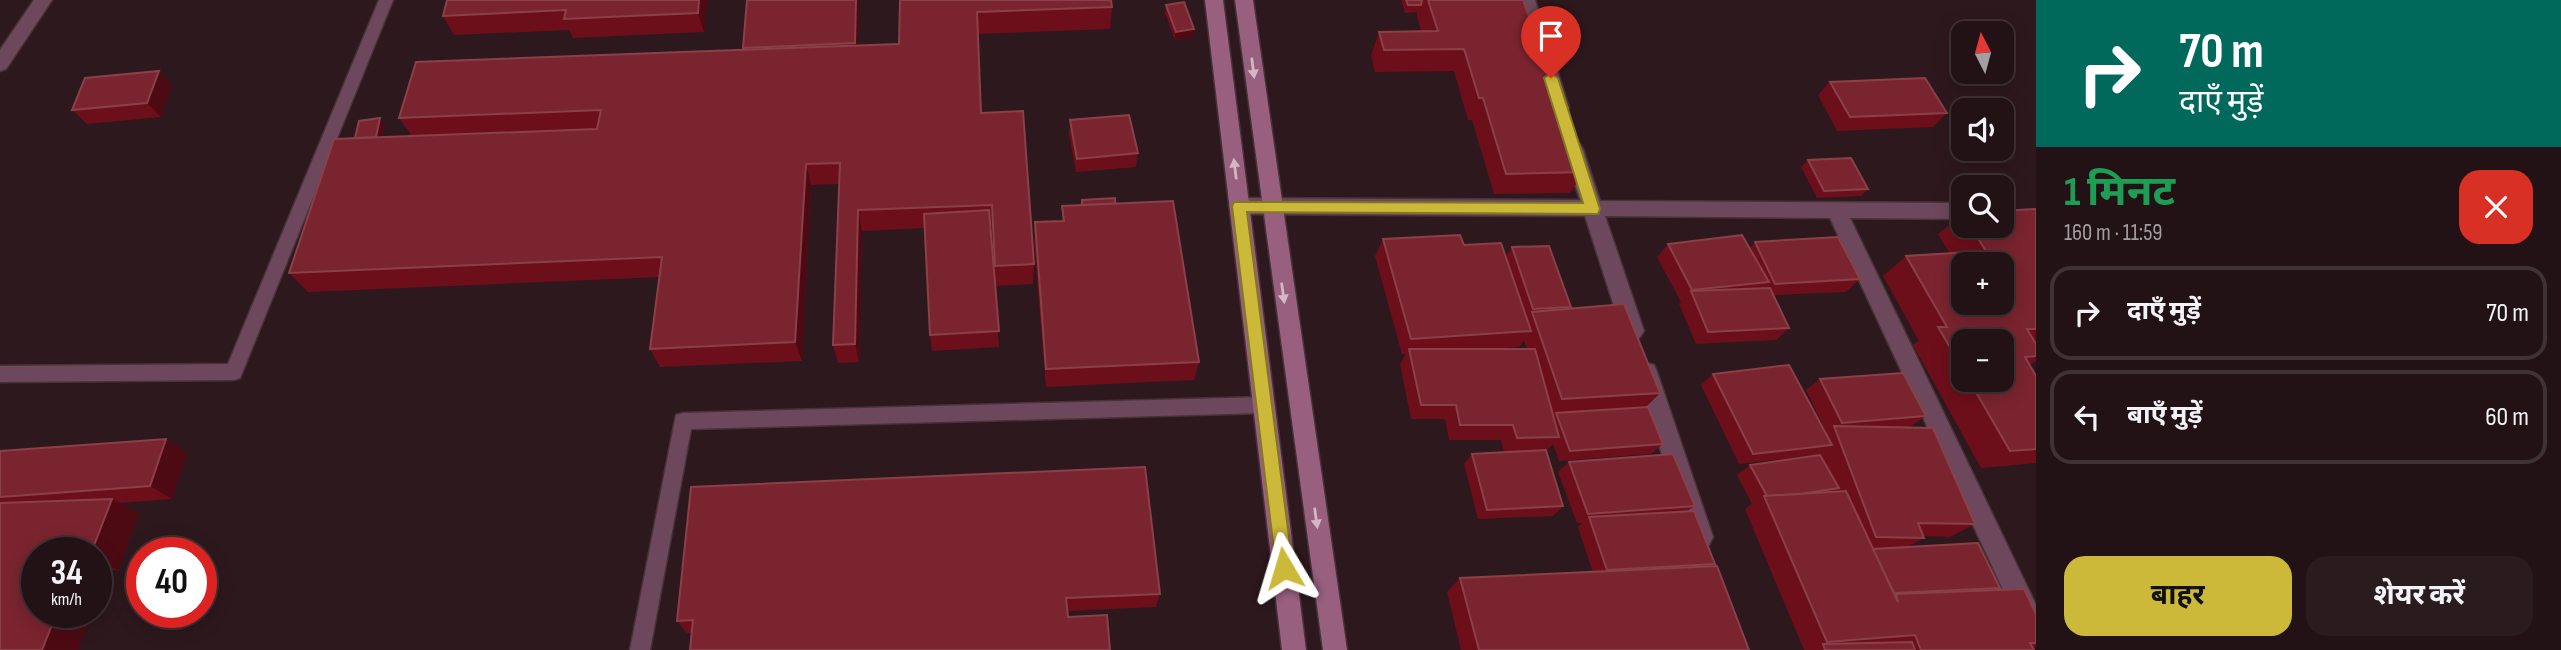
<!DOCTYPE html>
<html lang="hi">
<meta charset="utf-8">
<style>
:root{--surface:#221216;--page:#2a1b1f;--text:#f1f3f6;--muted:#a29ea1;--line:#3f3235;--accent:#ccb939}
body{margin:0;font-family:"Sofia Sans Condensed","Noto Sans Devanagari",sans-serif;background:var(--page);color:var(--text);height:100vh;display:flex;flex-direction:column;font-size:26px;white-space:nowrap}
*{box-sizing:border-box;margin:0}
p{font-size:23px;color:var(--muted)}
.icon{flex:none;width:38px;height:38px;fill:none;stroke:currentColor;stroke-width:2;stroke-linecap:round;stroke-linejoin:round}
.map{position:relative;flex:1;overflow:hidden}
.panel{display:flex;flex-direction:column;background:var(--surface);width:525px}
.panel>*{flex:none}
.banner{background:#00695c;color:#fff;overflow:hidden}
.needle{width:46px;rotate:354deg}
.tools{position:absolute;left:1951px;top:21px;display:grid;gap:14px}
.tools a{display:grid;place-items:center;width:63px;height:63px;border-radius:14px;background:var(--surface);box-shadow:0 4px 18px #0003,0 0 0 2px var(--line);font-size:35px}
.speed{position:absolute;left:21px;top:537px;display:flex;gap:14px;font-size:35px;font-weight:700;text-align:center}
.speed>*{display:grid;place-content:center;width:91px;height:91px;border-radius:50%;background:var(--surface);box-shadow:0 4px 18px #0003,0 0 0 2px var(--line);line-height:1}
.speed small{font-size:18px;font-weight:400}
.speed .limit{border:10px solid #d22;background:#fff;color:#111}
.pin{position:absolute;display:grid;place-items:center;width:60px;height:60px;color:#fff;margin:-72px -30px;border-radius:50% 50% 50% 0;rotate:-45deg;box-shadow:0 0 7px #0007}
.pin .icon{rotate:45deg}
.me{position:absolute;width:77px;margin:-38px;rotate:353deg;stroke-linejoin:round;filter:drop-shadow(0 0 5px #0008)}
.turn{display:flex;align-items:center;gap:24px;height:147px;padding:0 28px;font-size:32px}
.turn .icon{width:91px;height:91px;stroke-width:2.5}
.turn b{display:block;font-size:49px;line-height:60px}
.round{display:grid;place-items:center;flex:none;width:74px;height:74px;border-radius:21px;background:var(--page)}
.headline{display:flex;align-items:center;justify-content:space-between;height:119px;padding:0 28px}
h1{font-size:42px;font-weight:700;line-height:52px;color:#1e9e55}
.cta{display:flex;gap:14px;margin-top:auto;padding:14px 28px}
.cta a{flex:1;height:80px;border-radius:21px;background:var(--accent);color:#111;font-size:28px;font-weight:700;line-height:80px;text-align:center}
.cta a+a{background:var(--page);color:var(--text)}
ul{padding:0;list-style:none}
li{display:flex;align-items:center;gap:21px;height:94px;margin:0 14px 10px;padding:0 14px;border:4px solid var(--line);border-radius:21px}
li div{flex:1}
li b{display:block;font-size:26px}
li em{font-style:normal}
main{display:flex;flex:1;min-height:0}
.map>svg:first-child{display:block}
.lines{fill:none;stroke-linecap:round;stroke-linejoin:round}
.lane-casing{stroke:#473237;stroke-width:3}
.street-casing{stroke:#473237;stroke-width:3}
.secondary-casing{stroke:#473237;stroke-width:3}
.lane{fill:#6d485c;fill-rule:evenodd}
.street{fill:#6d485c;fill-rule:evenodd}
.secondary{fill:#995f7f;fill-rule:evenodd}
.wall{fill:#6d0f1a;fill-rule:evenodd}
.shaded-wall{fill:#4e0a13}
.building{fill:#7a242f;stroke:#8a4049;stroke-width:2;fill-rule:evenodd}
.oneway{fill:#d1b8c2}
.route{fill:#ccb939;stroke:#857825;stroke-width:2}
</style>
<main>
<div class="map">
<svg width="2036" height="650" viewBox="0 0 2036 650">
<rect width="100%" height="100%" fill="#2d181d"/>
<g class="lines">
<g class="lane-casing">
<g id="lane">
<polygon points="379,0 393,0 240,378 234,380 0,382 0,366 228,364"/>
<polygon points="1263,397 1269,399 1272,405 1269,411 1263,413 691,429 650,650 630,650 676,415 683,413"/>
</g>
</g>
<g class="street-casing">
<g id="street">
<polygon points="34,0 52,0 6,69 0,71 0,50"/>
<polygon points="1517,0 1535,0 1569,108 1567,113 1553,113 1551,108"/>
<polygon points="1573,142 1580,144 1583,149 1600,201 1964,203 1964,219 1850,218 2036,605 2036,644 2027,641 1830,218 1605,216 1644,331 1640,337 1633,340 1626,337 1622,331 1585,216 1239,214 1232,212 1229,206 1232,200 1239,198 1580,200 1563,149 1566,144"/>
<polygon points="1646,363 1654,365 1657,372 1713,537 1709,545 1701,548 1693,545 1689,537 1635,372 1638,365"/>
</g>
</g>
<g class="secondary-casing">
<g id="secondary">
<polygon points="1205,0 1223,0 1306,650 1282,650"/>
<polygon points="1235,0 1253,0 1347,650 1323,650"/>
</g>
</g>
<use href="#lane" class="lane"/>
<use href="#street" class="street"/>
<use href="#secondary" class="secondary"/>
</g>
<g class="wall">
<polygon points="707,0 704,32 573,38 569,30 454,35 443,16"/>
<polygon points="859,0 858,45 899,44 900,0 1112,7 1110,29 978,34 981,113 1034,264 1033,284 995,286 993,226 990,226 999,347 932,351 930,335 925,228 862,231 859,362 838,363 833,345 839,184 811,185 802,361 660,367 650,349 660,277 308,292 289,273 355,138 385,126 383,137 412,136 399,118 743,50 743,48"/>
<polygon points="1401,0 1523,0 1584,172 1570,193 1494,194 1472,120 1468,120 1454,71 1375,72 1371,55 1379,32 1421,32 1417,15 1417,12 1405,13"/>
<polygon points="1166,5 1193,37 1175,40 1165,13"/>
<polygon points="1830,82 1947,113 1933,127 1837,131 1818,95"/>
<polygon points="172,85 161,117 87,124 72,110"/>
<polygon points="1070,120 1138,153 1136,167 1076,172 1069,133"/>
<polygon points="1808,160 1868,189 1861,196 1817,198 1801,167"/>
<polygon points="1082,200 1115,204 1199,362 1194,380 1046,387 1034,242 1035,222 1062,221 1062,206 1081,205"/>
<path d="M2036,209v152l-7,4 7,10v88l-55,5 -68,-123 6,-4 -36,-65 23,-20 44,-2 -12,-20 25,-20 1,12h38zM1964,341l38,39h-38z"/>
<path d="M1383,239l81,6 41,12 7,-10 59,60 -1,1 90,85 -14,14 17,37 -12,10 -92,7 -6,-17 -7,7 17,55 -10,10 -75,3 -14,-55 8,-10 53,-3 -21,1 -3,-12h-52l-4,-21h-34l-11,-55 6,-10h-4l-27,-98zM1524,341l3,8h-37l29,-2z"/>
<polygon points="1755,242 1860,279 1846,292 1774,295 1789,328 1776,340 1696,344 1679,304 1681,302 1657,257 1668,244 1750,248"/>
<polygon points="1713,374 1825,432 1826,432 1806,390 1820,379 1926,416 1910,427 1902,428 1975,524 1950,537 1923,536 1924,538 1907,547 2000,588 1994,590 2036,614 2036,647 2033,648 2034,650 1804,650 1745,509 1752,504 1737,475 1750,465 1819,455 1819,454 1817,455 1739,464 1701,385"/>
<polygon points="166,439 187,453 172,499 119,503 139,514 118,570 108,570 96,602 96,553 37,553 0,650 0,451"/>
<polygon points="1569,462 1695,506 1687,511 1715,564 1711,566 1749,650 1461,650 1447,592 1460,578 1593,572 1578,527 1582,523 1577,523 1558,472"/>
<polygon points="691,487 1160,594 1156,607 1067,611 1068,617 1110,650 687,633 677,621"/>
</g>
<g class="shaded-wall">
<polygon points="699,0 707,0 704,32 698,13"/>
<polygon points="856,0 859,0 858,62 855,43"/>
<polygon points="1194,29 1193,37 1175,40 1176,32"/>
<polygon points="159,71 172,85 161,117 147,103"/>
<polygon points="380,118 385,126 381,149 375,142"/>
<polygon points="806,164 811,185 802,361 795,342"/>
<polygon points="858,210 862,231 859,362 855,344"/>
<polygon points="166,439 187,453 172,499 150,486"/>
<polygon points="112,499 139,514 118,570 96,560 96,553 91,553"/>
<polygon points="96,565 108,570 96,602"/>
<polygon points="57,612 92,612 78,650 42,650"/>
</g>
<g class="building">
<polygon points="447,0 699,0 698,13 564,19 566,10 443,16"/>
<polygon points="747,0 856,0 855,43 743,48"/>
<polygon points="900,0 1111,0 1112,7 977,12 981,113 1023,111 1034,264 995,266 992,205 858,210 855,344 833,345 840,163 806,164 795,342 650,349 662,257 289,273 334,139 597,129 601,110 399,118 416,62 899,44"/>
<polygon points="1406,0 1422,0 1421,5 1408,5"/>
<polygon points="1428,0 1523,0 1584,172 1506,174 1483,98 1479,98 1464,49 1384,50 1379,32 1438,31"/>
<polygon points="1184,2 1194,29 1176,32 1166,5"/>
<polygon points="159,71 147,103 72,110 85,78"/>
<polygon points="1925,78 1947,113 1850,117 1830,82"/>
<polygon points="1129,115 1138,153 1077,159 1070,120"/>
<polygon points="380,118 376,137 355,138 359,121"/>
<polygon points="1851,158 1868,189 1824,191 1808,160"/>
<polygon points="1115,198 1115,204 1082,205 1082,200"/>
<polygon points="1173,201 1199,362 1046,369 1035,222 1064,221 1062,206"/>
<path d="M2036,209v120h-9l9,15v12l-11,1 11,19v73l-26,2 -41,-71h33v-39h-38v30l-26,-44h9l-41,-71 80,-5 -16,-25h32v-15zM1964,264h38v39h-38z"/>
<polygon points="989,210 999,331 930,335 924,214"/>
<polygon points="1460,235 1464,245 1501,243 1531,331 1411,339 1383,239"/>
<polygon points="1742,235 1769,282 1692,290 1668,244"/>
<polygon points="1838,237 1860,279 1775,284 1755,242"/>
<polygon points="1549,246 1571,307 1533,309 1512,247"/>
<polygon points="1770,288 1789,328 1708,332 1691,291"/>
<polygon points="1624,304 1660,393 1562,399 1532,312"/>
<polygon points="1409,349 1535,349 1559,437 1517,438 1513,425 1460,425 1456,405 1421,405"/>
<polygon points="1789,365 1832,445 1753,454 1713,374"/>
<polygon points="1903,373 1926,416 1842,423 1820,379"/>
<polygon points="1648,407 1663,444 1570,451 1556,413"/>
<polygon points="1834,426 1933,428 1975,524 1918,523 1924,538 1876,537"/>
<polygon points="166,439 150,486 0,497 0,451"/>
<polygon points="1546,450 1563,506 1487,510 1472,454"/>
<polygon points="1673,454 1695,506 1588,514 1569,462"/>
<polygon points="1820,455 1839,488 1801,494 1767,496 1750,465"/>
<polygon points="1145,467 1160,594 1066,598 1068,617 1107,615 1110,650 690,650 693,620 677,621 691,487"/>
<polygon points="1846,491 1898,602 1896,594 2024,589 2036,614 2036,643 2030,643 2034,650 1921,650 1915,635 1827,642 1764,496"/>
<polygon points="112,499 91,553 37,553 37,612 57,612 42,650 0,650 0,503"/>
<polygon points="1694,511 1715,564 1607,570 1589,517"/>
<polygon points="1978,543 2000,588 1894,593 1873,549"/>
<polygon points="1717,566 1749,650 1479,650 1460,578"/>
<polygon points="1912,642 1915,650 1825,650 1823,644"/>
</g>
<defs><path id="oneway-solid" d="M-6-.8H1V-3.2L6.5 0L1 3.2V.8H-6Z" transform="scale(1.75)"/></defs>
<g class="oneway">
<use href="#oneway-solid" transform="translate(1253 68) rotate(83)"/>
<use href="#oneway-solid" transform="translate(1235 169) rotate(-97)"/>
<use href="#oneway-solid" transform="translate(1283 293) rotate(82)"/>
<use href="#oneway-solid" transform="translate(1316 518) rotate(82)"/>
</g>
<polygon class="route" points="1551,73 1558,78 1600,209 1598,214 1247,212 1293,568 1290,575 1284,577 1277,575 1232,206 1234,202 1583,203 1544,78"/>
</svg>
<div class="tools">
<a><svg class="needle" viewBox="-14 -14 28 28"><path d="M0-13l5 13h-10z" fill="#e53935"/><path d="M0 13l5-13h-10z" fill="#a29ea1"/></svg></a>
<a><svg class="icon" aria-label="sound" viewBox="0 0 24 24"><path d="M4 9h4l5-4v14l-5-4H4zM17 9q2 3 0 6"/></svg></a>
<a><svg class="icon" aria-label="search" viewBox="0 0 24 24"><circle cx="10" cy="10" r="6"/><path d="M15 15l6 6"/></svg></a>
<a>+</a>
<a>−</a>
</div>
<div class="speed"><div>34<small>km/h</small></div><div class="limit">40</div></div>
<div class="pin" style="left:1551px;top:78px;background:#d93025"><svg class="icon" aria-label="arrive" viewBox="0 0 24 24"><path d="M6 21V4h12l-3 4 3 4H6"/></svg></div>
<svg class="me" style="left:1284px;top:568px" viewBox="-20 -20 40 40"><path d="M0-17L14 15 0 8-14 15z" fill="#ccb939" stroke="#fff" stroke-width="4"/></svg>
</div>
<section class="panel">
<div class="banner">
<div class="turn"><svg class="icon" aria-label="right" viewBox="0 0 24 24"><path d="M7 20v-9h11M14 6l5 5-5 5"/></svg><div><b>70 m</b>दाएँ मुड़ें</div></div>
</div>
<div class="headline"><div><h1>1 मिनट</h1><p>160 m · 11:59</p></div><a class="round" style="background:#d93025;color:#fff"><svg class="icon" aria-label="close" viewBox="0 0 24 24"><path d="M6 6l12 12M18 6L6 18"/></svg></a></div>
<ul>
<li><svg class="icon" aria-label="right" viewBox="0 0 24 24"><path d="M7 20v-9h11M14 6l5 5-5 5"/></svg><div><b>दाएँ मुड़ें</b></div><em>70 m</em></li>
<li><svg class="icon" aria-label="left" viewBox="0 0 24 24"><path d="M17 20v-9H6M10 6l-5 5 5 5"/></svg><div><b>बाएँ मुड़ें</b></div><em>60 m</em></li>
</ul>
<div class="cta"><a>बाहर</a><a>शेयर करें</a></div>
</section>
</main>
